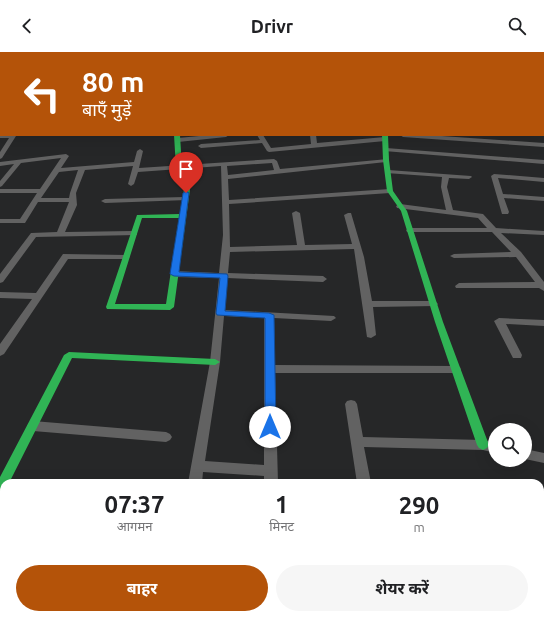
<!DOCTYPE html>
<html lang="hi">
<meta charset="utf-8">
<style>
:root{--surface:#fff;--page:#f6f6f6;--text:#202124;--muted:#757577;--accent:#b45309}
body{margin:0;font-family:Ubuntu,"Noto Sans Devanagari",sans-serif;background:var(--page);color:var(--text);height:100vh;display:flex;flex-direction:column;font-size:15px;white-space:nowrap}
*{box-sizing:border-box;margin:0}
p{font-size:13px;color:var(--muted)}
.icon{flex:none;width:22px;height:22px;fill:none;stroke:currentColor;stroke-width:2;stroke-linecap:round;stroke-linejoin:round}
.map{position:relative;flex:1;overflow:hidden}
.sheet{position:absolute;left:0px;top:427px;width:544px;height:140px;display:flex;flex-direction:column;background:var(--surface);border-radius:12px 12px 0 0;box-shadow:0 4px 16px #0002}
.sheet>*{flex:none}
.banner{position:absolute;left:0px;top:0px;width:544px;height:84px;box-shadow:0 4px 16px #0002;background:#b45309;color:#fff;overflow:hidden}
.controls{position:absolute;left:488px;top:371px;display:grid;gap:8px}
.controls a{display:grid;place-items:center;width:44px;height:44px;border-radius:50%;background:var(--surface);box-shadow:0 4px 16px #0002;font-size:20px}
.pin{position:absolute;display:grid;place-items:center;width:34px;height:34px;color:#fff;margin:-41px -17px;border-radius:50% 50% 50% 0;rotate:-45deg;box-shadow:0 0 4px #0007}
.pin .icon{rotate:45deg}
.me{position:absolute;width:44px;margin:-22px;rotate:0deg;stroke-linejoin:round;filter:drop-shadow(0 0 3px #0008)}
.turn{display:flex;align-items:center;gap:14px;height:84px;padding:0 16px;font-size:18px}
.turn .icon{width:52px;height:52px;stroke-width:2.5}
.turn b{display:block;font-size:28px;line-height:34px}
.eta{display:flex;justify-content:space-evenly;align-items:center;height:68px;text-align:center}
.eta b{font-size:24px;font-weight:700;line-height:28px}
.primary-button{display:flex;gap:8px;margin-top:auto;padding:8px 16px}
.primary-button a{flex:1;height:46px;border-radius:24px;background:var(--accent);color:#fff;font-size:16px;font-weight:700;line-height:46px;text-align:center}
.primary-button a+a{background:var(--page);color:var(--text)}
header{display:flex;justify-content:space-between;align-items:center;height:52px;padding:0 16px;background:var(--surface);font-size:18px;font-weight:700}
.map>svg:first-child{display:block}
.lines{fill:none;stroke-linecap:round;stroke-linejoin:round}
.street{fill:#626262;fill-rule:evenodd}
.fast{fill:#30b455;fill-rule:evenodd}
.route{fill:#1a73e8;stroke:#114b97}
</style>
<header><svg class="icon" aria-label="back" viewBox="0 0 24 24"><path d="M15 5l-7 7 7 7"/></svg>Drivr<svg class="icon" aria-label="search" viewBox="0 0 24 24"><circle cx="10" cy="10" r="6"/><path d="M15 15l6 6"/></svg></header>
<div class="map">
<svg width="544" height="567" viewBox="0 0 544 567">
<rect width="100%" height="100%" fill="#262728"/>
<g class="lines">
<g class="street">
<polygon points="215,0 219,0 220,1 216,1"/>
<rect x="253" y="0" width="4" height="1"/>
<polygon points="280,0 312,0 313,1 281,1"/>
<rect x="358" y="0" width="4" height="1"/>
<rect x="386" y="0" width="4" height="1"/>
<polygon points="421,0 432,0 431,1"/>
<polygon points="531,0 537,0 538,1 532,1"/>
<rect x="543" y="10" width="1" height="3"/>
<rect x="0" y="17" width="1" height="2"/>
<rect x="0" y="25" width="1" height="2"/>
<rect x="543" y="25" width="1" height="2"/>
<rect x="0" y="35" width="1" height="2"/>
<rect x="543" y="35" width="1" height="2"/>
<rect x="543" y="45" width="1" height="3"/>
<rect x="543" y="52" width="1" height="4"/>
<rect x="0" y="60" width="1" height="4"/>
<rect x="543" y="67" width="1" height="4"/>
<rect x="0" y="74" width="1" height="4"/>
<polygon points="0,82 16,84 2,106 0,107 0,100 9,86 0,86"/>
<polygon points="210,83 229,83 226,85 178,90 175,88 178,86"/>
<polygon points="257,83 263,83 271,96 311,92 310,83 316,83 317,91 385,85 388,87 385,89 269,100 267,99 262,91 201,96 198,94 201,92 260,88"/>
<polygon points="400,83 427,83 544,91 544,95 403,85"/>
<polygon points="386,96 544,108 544,112 384,99 384,97"/>
<path d="M140,97l3,2 -4,17 135,-9 3,2 3,8 108,-10 1,1 -3,2 -158,17 1,21 161,-11 3,2 -3,2 -161,11 1,43 67,-2 -5,-32 4,-2 4,2 5,32 47,-1 -8,-29 4,-2h3l13,44 8,44h61l3,1 2,2 -2,2 -63,1 3,28 -5,3 -4,-1 -13,-88 -124,3 -2,21 95,3 4,3 -4,3 -96,-4 -2,32 109,6 2,2 -5,3 -57,-3 1,47 181,1 4,1 1,3 -1,3h-185l3,110h-14v-7l-61,-4 -1,11h-14l22,-121 9,-84 -45,-1 -4,-3 4,-3 45,2 4,-38 -2,-69 -83,6 -4,12 -3,2 -3,-2 5,-18 -48,4 -9,23 1,12 -12,27 69,-1h3v4l-101,2 -33,45 -3,1v-9l31,-41 26,-1 12,-30h-31l-13,21h-25v-4h20l17,-26h-37v-4h40l21,-31 -40,5 -19,23 -2,1v-6l14,-17 -14,2v-4l66,-8 3,2 -8,12 73,-6 3,-11zM272,111l2,7 -46,5 -1,-9zM78,118l-8,23 -1,5h-28l18,-26zM224,264l40,2v147l-59,-4 15,-99z"/>
<polygon points="388,118 471,124 472,125 469,127 449,126 447,135 453,158 483,162 496,176 544,179 544,183 501,181 521,200 544,230 544,239 539,236 456,236 455,234 459,231 535,230 516,205 454,206 450,204 454,202 511,200 492,180 407,180 406,178 410,176 487,176 478,166 397,156 396,154 400,152 446,158 441,135 442,125 386,121 385,120"/>
<polygon points="494,122 544,126 544,130 498,126 503,142 544,145 544,149 504,146 509,160 508,162 502,162 491,124"/>
<polygon points="185,145 189,147 187,148 105,151 101,149 105,147"/>
<polygon points="63,202 126,203 130,205 126,207 68,207 4,302 0,304 0,292 32,247 0,246 0,240 36,241"/>
<polygon points="499,266 544,268 544,274 506,272 522,303 521,306 513,306 494,269"/>
<polygon points="351,348 355,349 357,352 363,385 483,388 495,391 495,401 483,398 364,395 371,431 357,431 345,352 347,349"/>
<polygon points="33,369 166,380 170,382 172,385 170,388 166,390 33,379 29,377 27,374 29,371"/>
<polygon points="525,397 544,401 544,411 525,407"/>
<rect x="540" y="483" width="4" height="14"/>
<rect x="0" y="507" width="4" height="14"/>
<polygon points="190,563 206,563 205,567 189,567"/>
<rect x="294" y="563" width="16" height="4"/>
</g>
<g class="fast">
<rect x="543" y="5" width="1" height="2"/>
<rect x="0" y="50" width="1" height="2"/>
<rect x="543" y="78" width="1" height="4"/>
<path d="M174,83h6l2,33 -1,12 10,2 -17,125 -4,3 -63,-1 -1,-2 31,-92 43,-1 5,-31 -10,-2 1,-13zM142,166h37l-13,86h-51z"/>
<polygon points="382,83 388,83 389,108 393,139 407,159 443,270 489,393 487,396 483,398 479,396 477,393 435,270 401,159 387,139 383,108"/>
<polygon points="69,300 215,307 220,310 215,313 72,306 9,431 4,431 4,441 0,442 0,425 64,303"/>
</g>
</g>
<polygon class="route" points="186,139 189,141 179,220 227,222 228,224 225,259 269,261 274,263 276,375 274,378 270,380 267,378 265,375 265,266 217,263 216,261 220,226 174,224 170,222 183,141"/>
</svg>
<div class="controls">
<a><svg class="icon" aria-label="search" viewBox="0 0 24 24"><circle cx="10" cy="10" r="6"/><path d="M15 15l6 6"/></svg></a>
</div>
<div class="pin" style="left:186px;top:141px;background:#d93025"><svg class="icon" aria-label="arrive" viewBox="0 0 24 24"><path d="M6 21V4h12l-3 4 3 4H6"/></svg></div>
<svg class="me" style="left:270px;top:375px" viewBox="-20 -20 40 40"><circle r="19" fill="#fff"/><path d="M0-13L10 11 0 6-10 11z" fill="#1a73e8"/></svg>
<div class="banner">
<div class="turn"><svg class="icon" aria-label="left" viewBox="0 0 24 24"><path d="M17 20v-9H6M10 6l-5 5 5 5"/></svg><div><b>80 m</b>बाएँ मुड़ें</div></div>
</div>
<section class="sheet">
<div class="eta">
<div><b>07:37</b><p>आगमन</p></div>
<div><b>1</b><p>मिनट</p></div>
<div><b>290</b><p>m</p></div>
</div>
<div class="primary-button"><a>बाहर</a><a>शेयर करें</a></div>
</section>
</div>
